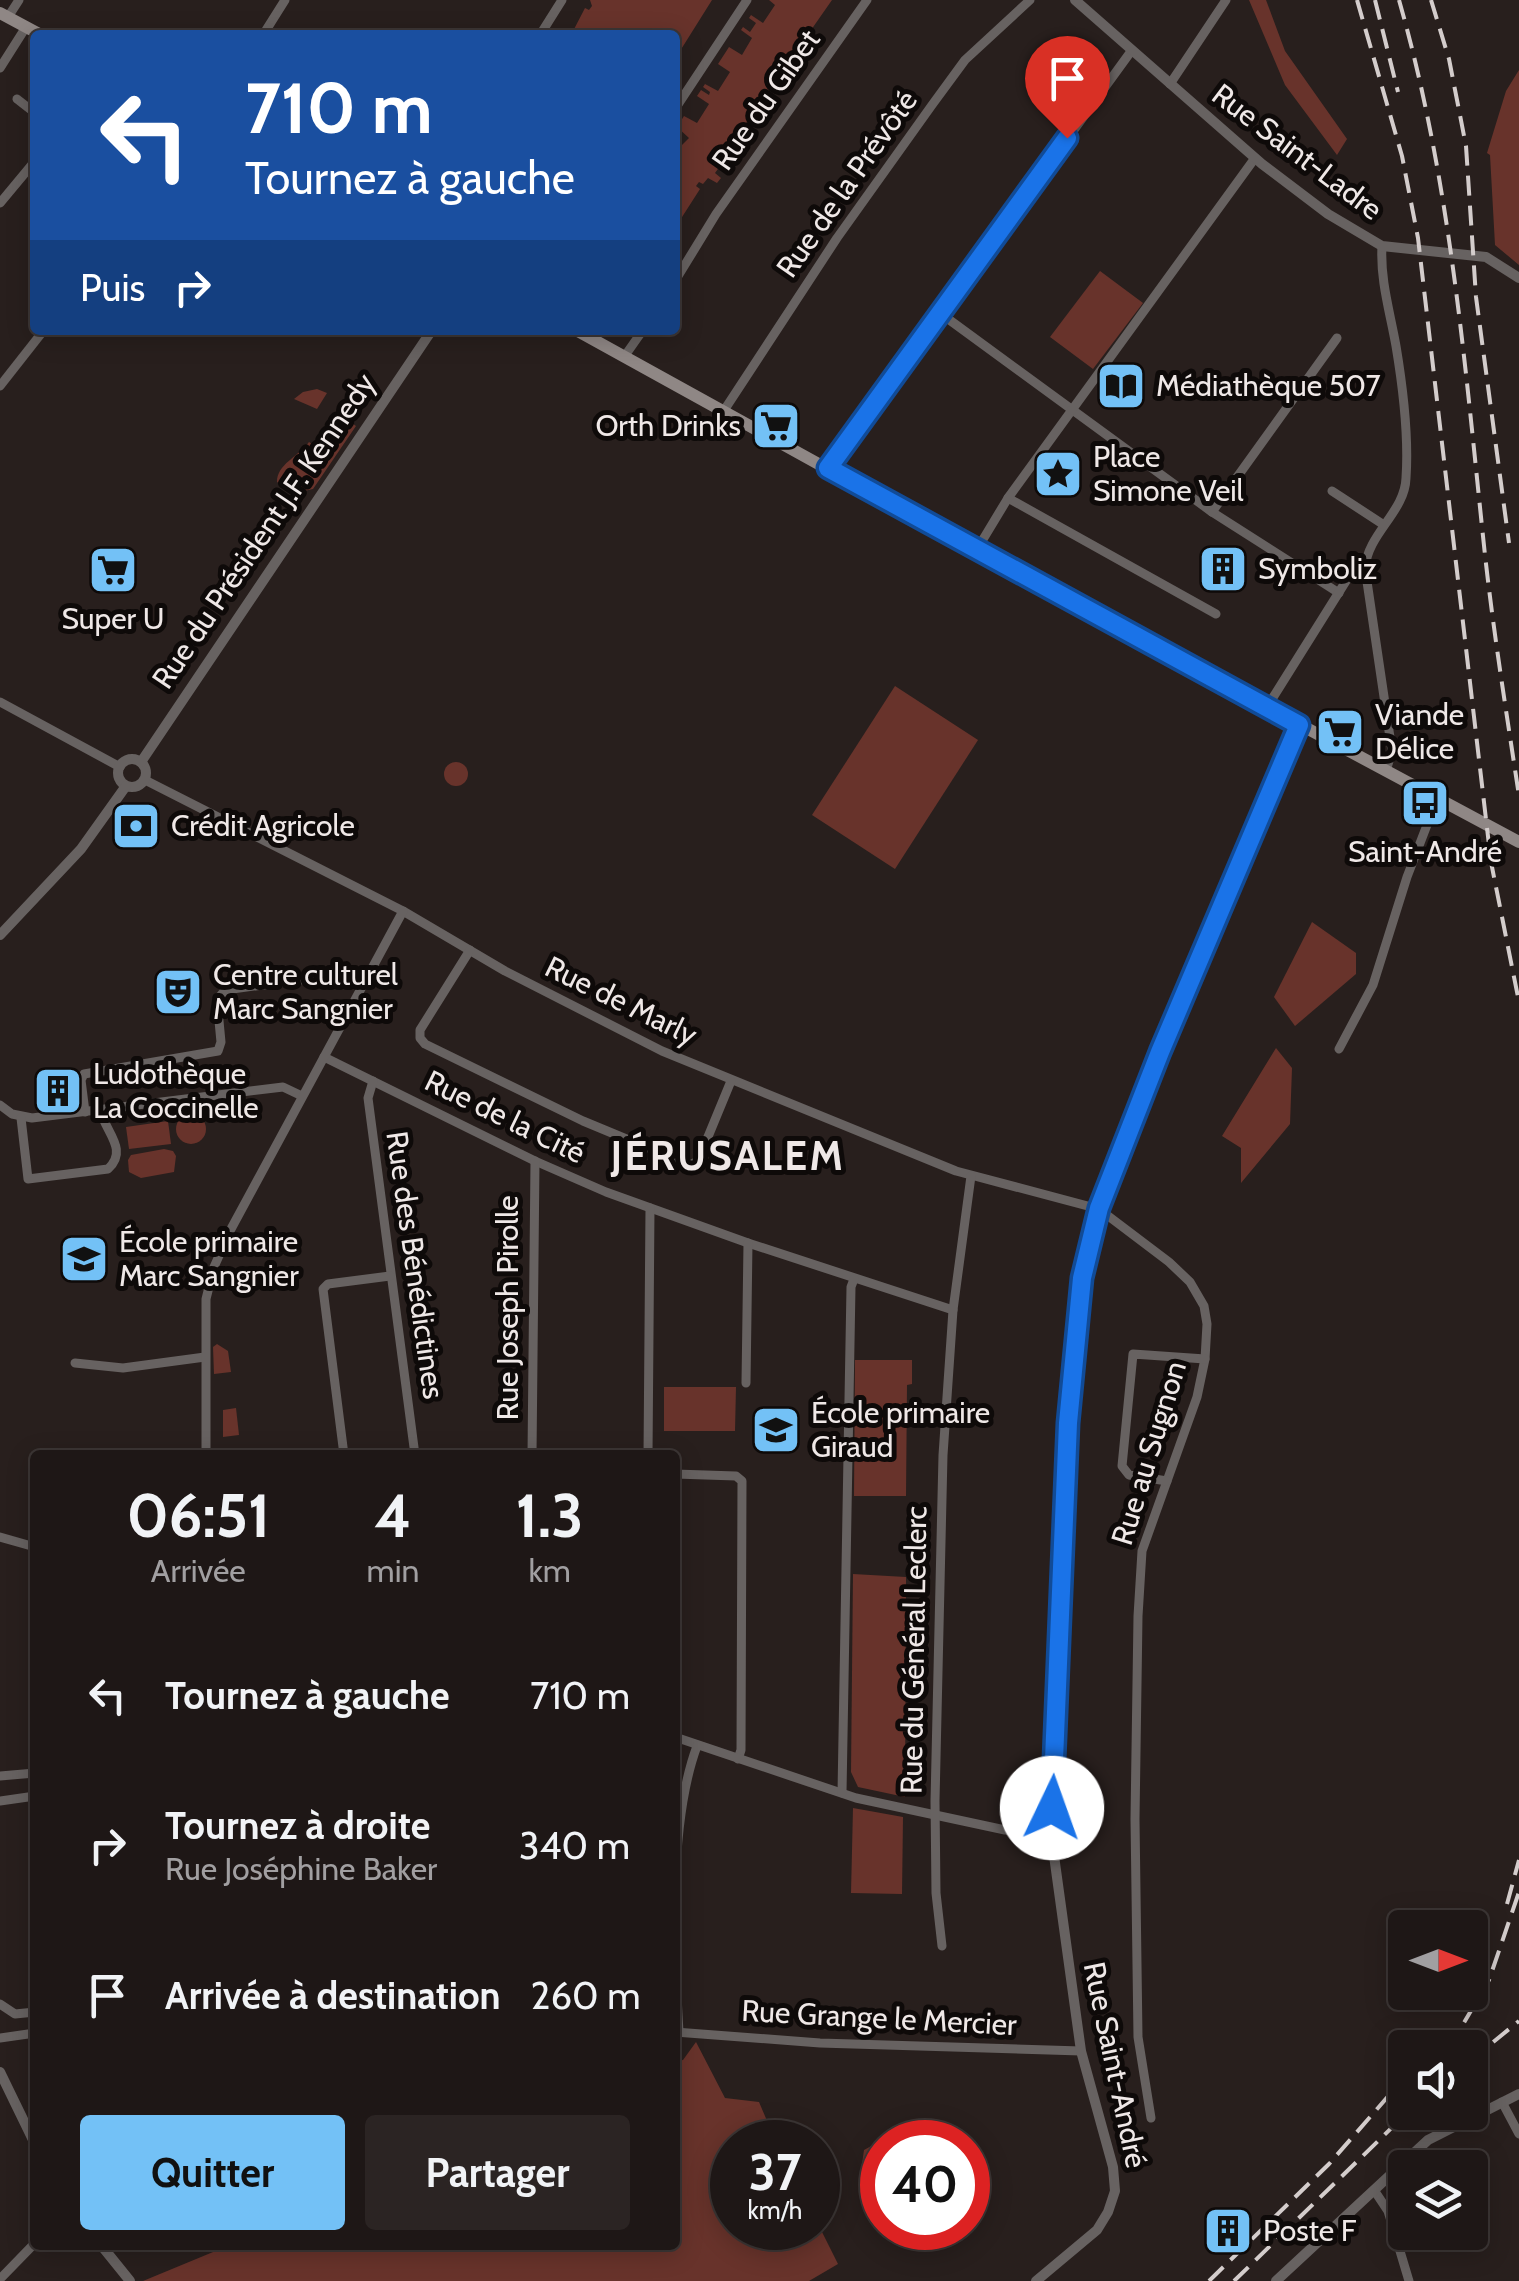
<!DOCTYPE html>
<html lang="fr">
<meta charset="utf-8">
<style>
:root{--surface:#1e1716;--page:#2b2423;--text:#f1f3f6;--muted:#a19fa1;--line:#3c3635;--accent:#73c1f6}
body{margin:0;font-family:Cabin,sans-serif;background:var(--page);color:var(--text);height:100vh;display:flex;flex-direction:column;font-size:38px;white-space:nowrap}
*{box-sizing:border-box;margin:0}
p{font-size:32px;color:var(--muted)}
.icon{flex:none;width:55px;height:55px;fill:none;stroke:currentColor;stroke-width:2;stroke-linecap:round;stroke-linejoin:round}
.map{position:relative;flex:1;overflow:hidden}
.panel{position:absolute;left:30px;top:1450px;width:650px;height:800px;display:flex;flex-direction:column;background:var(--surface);border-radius:10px;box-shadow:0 5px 25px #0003,0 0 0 2px var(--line)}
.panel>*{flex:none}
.guide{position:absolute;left:30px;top:30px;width:650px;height:305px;border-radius:10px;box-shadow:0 5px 25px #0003,0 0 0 2px var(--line);background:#1a4fa0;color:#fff;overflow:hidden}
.needle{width:65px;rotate:90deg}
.controls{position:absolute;left:1388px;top:1910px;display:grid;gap:20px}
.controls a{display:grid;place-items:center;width:100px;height:100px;border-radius:10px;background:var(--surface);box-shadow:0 5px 25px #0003,0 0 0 2px var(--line);font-size:50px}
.speed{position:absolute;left:710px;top:2120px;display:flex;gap:20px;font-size:50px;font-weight:700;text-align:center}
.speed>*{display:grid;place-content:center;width:130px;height:130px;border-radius:50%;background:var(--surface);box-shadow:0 5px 25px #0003,0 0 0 2px var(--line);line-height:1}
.speed small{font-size:25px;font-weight:400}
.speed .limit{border:15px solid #d22;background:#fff;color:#111}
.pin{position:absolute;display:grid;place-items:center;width:85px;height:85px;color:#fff;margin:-102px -42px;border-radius:50% 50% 50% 0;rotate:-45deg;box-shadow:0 0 10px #0007}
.pin .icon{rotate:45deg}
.me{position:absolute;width:110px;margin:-55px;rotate:3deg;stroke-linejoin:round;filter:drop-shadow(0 0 8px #0008)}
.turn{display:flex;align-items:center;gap:35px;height:210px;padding:0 50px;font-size:45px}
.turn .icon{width:130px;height:130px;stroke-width:2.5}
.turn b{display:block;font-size:70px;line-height:85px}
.then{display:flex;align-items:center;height:95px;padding:0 50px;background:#0003;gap:20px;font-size:38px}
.eta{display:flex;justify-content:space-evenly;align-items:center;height:170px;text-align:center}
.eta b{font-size:60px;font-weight:700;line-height:70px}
.action{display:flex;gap:20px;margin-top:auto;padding:20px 50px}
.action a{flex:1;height:115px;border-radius:10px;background:var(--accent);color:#111;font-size:40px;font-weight:700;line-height:115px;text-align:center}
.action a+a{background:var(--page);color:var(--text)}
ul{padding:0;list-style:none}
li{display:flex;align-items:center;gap:30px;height:150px;padding:0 50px}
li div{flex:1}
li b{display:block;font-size:38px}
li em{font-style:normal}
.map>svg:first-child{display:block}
.green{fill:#68332b}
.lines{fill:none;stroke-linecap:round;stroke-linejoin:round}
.minor{stroke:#676261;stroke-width:9}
.tertiary{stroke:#676261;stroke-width:10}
.secondary{stroke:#8f8785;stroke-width:12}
.rail{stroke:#d4cdcc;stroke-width:4;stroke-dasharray:20 10;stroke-linecap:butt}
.route-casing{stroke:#114b97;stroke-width:25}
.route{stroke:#1a73e8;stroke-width:18}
.labels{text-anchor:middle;stroke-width:10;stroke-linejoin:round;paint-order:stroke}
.street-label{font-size:30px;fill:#efe8e7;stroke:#0e0a09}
.poi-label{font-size:30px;fill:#efe8e7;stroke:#0e0a09;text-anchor:start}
.district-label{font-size:40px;font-weight:bold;letter-spacing:2.5px;fill:#efe8e7;stroke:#0e0a09}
</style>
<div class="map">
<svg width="1519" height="2281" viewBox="0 0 1519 2281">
<rect width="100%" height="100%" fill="#281f1d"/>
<g class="green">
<polygon points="590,0 712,0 675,59 675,35 571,35 585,8 589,10 592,6"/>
<polygon points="769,0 832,0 721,159 723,162 715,173 721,178 717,183 708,178 703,184 699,182 696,186 700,189 675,228 675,175 682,163 675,158 675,150 682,151 681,146 689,138 677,127 684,116 697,123 709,104 697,96 701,90 709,95 710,92 703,87 705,84 718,91 730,72 718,64 729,47 742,55 752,38 741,30 743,27 750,32 756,23 749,18 751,15 763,23 775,5"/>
<polygon points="1249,0 1266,0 1285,51 1347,139 1337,155 1285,85"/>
<polygon points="1519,70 1519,265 1495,245 1490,155 1487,153 1506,91"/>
<polygon points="1100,271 1143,303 1093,369 1050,337"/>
<polygon points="317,389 327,393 317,409 294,399 303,392"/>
<path d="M338,413l18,13 -43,63 -18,4 -18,-11c0,-18 21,-25 32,-40l6,4z"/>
<polygon points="895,686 978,740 895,869 812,815"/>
<circle cx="456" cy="774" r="12"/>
<polygon points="1312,922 1356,953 1356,974 1295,1026 1274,997"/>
<polygon points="1276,1048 1292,1068 1290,1124 1241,1183 1241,1148 1222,1136"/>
<circle cx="191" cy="1129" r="15"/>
<polygon points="168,1121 171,1144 129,1149 126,1127"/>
<polygon points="164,1149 173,1151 176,1156 174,1172 141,1178 129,1172 128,1160 131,1155"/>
<polygon points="217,1344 228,1351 231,1372 214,1374 213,1347"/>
<polygon points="855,1360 912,1360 912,1384 907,1385 906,1496 854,1496"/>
<polygon points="664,1387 736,1387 735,1431 664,1431"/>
<polygon points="236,1408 239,1435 223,1437 223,1410"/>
<polygon points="853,1574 906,1577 905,1797 858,1787 851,1772"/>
<polygon points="853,1808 903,1817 902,1894 851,1893"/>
<polygon points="696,2042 725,2098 759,2102 776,2142 732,2142 732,2228 818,2228 818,2224 838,2264 809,2281 143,2281 230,2245 675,2245 675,2061 683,2060"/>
<polygon points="882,2140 891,2142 882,2142 882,2217 861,2171 864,2150"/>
<path d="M887,2228h42l-7,10c-14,6 -27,4 -35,-10z"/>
</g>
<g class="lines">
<g class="minor">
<polyline points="8,17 19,0"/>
<polyline points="263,35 285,0"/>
<polyline points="540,35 562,0"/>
<polyline points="0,68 26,27"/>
<polyline points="1170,84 1226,0"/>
<polyline points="17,99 35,113"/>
<polyline points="675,109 747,0"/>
<polyline points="0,203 35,161"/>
<path d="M1382,246c-2,34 8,66 14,100 7,42 13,89 10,132 -1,34 -38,55 -41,90l27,183 -6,20"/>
<polyline points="675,281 716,214 867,0"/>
<polyline points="940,313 1212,512 1339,593"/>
<polyline points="624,357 643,330"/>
<polyline points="0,386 44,330"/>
<polyline points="723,412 837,238 932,105 965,60 1030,0"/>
<polyline points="828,468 1132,50"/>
<polyline points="1332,491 1384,525"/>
<polyline points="1008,498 1216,614"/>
<polyline points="1212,512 1337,338"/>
<polyline points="976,551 1008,498 1255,158"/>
<polyline points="0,702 120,767"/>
<polyline points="1267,707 1346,581 1358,570 1365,568"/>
<polyline points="145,780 403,911 505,971 662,1051 956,1171 1099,1209 1169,1262 1190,1282 1204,1306 1207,1324 1205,1359 1197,1397 1142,1551 1138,1616 1135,1819 1138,2037 1151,2118"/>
<polyline points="470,950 420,1030 420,1038 425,1044 583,1121 689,1165 698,1161 731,1081"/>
<polyline points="1339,1049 1373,985 1407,877 1437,799"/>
<polyline points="324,1057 535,1161 606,1192 748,1243 953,1310"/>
<polyline points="373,1081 368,1098 415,1455"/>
<polyline points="0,1105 12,1114 32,1118 283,1087 302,1096"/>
<polyline points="85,1112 81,1080 84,1074 218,1051 221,1042 217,1000 225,990 344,974 365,978"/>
<path d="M21,1118l7,61 80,-10c21,-19 -3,-38 -7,-57"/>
<polyline points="75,1363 123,1368 205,1357"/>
<polyline points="746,1383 748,1243"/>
<polyline points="206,1455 206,1299 214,1267 231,1229 403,911"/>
<polyline points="344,1455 323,1289 328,1284 390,1276"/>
<polyline points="532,1455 535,1161"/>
<polyline points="648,1455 650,1208"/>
<polyline points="675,1474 736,1476 742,1481 741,1750 738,1759"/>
<polyline points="1167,1481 1129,1475 1122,1466 1133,1354 1205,1359"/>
<polyline points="0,1537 35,1547"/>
<polyline points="675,1737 856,1798 1005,1830 1051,1834"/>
<polyline points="0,1776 35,1773"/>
<polyline points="842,1793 851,1287 854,1279"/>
<polyline points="0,1801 35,1796"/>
<polyline points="942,1946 936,1893 935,1801 943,1455 953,1310 971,1176"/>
<polyline points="0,2004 15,2014 35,2012"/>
<polyline points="675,2032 820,2043 1081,2051"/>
<path d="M679,2032c-5,-83 -11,-208 18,-286"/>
<polyline points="0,2038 35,2033"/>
<polyline points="1502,2102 1519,2134"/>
<polyline points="1374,2190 1388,2211 1409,2281"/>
<polyline points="0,2279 35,2243"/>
</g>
<g class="tertiary">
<polyline points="1075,0 1262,164 1328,214 1382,246 1486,257 1519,278"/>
<circle cx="132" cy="773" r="14"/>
<polyline points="141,762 432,330"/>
<polyline points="0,935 81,849 126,786"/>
<polyline points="0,2072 35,2144"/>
<polyline points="101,2245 130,2281"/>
<polyline points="1036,2281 1097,2230 1108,2212 1115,2191 1113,2167 1081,2051 1051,1834 1065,1483 1082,1278 1099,1209 1174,1018 1299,725"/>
<polyline points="1276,2281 1428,2140 1519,2094"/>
</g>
<g class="secondary">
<polyline points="0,13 41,35"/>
<polyline points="576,330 976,551 1519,842"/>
</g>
<g class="rail">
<polyline points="1357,0 1402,156 1418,238 1491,862 1519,1002"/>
<polyline points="1375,0 1398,92"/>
<path d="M1399,0c52,182 66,368 86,555 9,81 22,161 34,241"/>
<polyline points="1431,0 1449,59 1466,146 1476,297 1509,543"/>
<polyline points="1507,1904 1519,1860"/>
<polyline points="1449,2048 1489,1980 1519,1892"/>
<polyline points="1470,2061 1519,2021"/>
<polyline points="1209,2281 1329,2164 1405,2077"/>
<polyline points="1234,2281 1408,2112"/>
</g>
</g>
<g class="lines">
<g class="route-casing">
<polyline id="route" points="1052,1808 1068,1423 1082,1278 1099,1208 1160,1052 1299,725 828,468 1067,138"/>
</g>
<use href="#route" class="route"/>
</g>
<defs>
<g id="library-square" transform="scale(2.5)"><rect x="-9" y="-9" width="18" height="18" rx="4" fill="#73c1f6" stroke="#0e0a09"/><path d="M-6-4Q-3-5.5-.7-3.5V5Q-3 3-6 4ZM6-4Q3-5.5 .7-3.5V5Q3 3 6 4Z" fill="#111"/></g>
<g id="supermarket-square" transform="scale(2.5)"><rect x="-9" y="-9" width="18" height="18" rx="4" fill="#73c1f6" stroke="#0e0a09"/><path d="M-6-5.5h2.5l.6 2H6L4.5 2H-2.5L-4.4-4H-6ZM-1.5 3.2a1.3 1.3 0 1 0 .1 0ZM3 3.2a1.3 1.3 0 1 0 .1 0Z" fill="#111"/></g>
<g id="sight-square" transform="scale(2.5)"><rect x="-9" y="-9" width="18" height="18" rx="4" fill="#73c1f6" stroke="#0e0a09"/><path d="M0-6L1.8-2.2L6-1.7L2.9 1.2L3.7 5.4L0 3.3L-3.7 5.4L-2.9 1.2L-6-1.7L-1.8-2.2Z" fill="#111"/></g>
<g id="building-square" transform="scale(2.5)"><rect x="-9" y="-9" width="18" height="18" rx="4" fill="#73c1f6" stroke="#0e0a09"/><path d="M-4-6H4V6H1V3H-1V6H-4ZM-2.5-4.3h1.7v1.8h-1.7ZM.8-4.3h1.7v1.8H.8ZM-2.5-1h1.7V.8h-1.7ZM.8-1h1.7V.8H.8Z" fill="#111"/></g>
<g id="bus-square" transform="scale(2.5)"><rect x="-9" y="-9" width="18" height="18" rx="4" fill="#73c1f6" stroke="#0e0a09"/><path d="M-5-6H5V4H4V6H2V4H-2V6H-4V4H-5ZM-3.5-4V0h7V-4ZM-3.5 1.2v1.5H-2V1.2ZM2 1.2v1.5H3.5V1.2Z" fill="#111"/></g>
<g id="bank-square" transform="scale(2.5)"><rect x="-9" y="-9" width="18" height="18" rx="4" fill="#73c1f6" stroke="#0e0a09"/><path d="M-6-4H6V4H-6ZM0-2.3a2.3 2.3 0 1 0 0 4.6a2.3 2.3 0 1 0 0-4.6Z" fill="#111"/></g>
<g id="theatre-square" transform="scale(2.5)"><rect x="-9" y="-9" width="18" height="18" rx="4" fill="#73c1f6" stroke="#0e0a09"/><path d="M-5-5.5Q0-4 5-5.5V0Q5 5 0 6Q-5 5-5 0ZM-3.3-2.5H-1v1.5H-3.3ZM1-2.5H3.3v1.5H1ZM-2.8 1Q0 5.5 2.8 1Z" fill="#111"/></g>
<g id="school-square" transform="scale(2.5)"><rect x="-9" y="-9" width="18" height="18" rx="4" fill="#73c1f6" stroke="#0e0a09"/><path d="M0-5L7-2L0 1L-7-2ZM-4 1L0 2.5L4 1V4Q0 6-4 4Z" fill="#111"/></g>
</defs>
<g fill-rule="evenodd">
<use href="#library-square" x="1121" y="386"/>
<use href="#supermarket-square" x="776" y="426"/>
<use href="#sight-square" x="1058" y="474"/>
<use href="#building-square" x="1223" y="569"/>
<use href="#supermarket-square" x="113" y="570"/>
<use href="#supermarket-square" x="1340" y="732"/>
<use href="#bus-square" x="1425" y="803"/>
<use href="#bank-square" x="136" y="826"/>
<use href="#theatre-square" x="178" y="992"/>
<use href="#building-square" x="58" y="1091"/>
<use href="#school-square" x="84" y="1259"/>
<use href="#school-square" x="776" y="1430"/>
<use href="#building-square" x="1228" y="2231"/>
</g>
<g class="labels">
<g class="street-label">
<text transform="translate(766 100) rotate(-55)" y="10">Rue du Gibet</text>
<text transform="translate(1297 152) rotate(37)" y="10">Rue Saint-Ladre</text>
<text transform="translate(847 184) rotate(-55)" y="10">Rue de la Prévôté</text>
<text transform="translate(264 531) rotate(-56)" y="10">Rue du Président J.F. Kennedy</text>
<text transform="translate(621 1001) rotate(26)" y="10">Rue de Marly</text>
<text transform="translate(505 1117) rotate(26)" y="10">Rue de la Cité</text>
<text transform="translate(415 1265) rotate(82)" y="10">Rue des Bénédictines</text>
<text transform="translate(508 1308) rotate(-90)" y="10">Rue Joseph Pirolle</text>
<text transform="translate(1149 1453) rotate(-73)" y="10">Rue au Sugnon</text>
<text transform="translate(914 1650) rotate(-89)" y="10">Rue du Général Leclerc</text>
<text transform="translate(879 2018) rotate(3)" y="10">Rue Grange le Mercier</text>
<text transform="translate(1115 2065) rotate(78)" y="10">Rue Saint-André</text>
</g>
<g class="poi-label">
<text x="1156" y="396">Médiathèque 507</text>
<text x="741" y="436" text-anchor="end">Orth Drinks</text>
<text x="1093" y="467">Place<tspan x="1093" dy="34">Simone Veil</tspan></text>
<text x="1258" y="579">Symboliz</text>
<text x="113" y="629" text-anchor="middle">Super U</text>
<text x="1375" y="725">Viande<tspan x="1375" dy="34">Délice</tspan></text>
<text x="171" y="836">Crédit Agricole</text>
<text x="1425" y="862" text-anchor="middle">Saint-André</text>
<text x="213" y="985">Centre culturel<tspan x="213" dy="34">Marc Sangnier</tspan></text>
<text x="93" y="1084">Ludothèque<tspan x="93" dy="34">La Coccinelle</tspan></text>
<text x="119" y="1252">École primaire<tspan x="119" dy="34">Marc Sangnier</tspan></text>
<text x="811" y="1423">École primaire<tspan x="811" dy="34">Giraud</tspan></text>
<text x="1263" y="2241">Poste F</text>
</g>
<g class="district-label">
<text x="728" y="1170">JÉRUSALEM</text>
</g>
</g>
</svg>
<div class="controls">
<a><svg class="needle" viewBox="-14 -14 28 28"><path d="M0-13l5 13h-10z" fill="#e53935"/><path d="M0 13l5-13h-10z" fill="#a19fa1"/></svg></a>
<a><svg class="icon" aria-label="sound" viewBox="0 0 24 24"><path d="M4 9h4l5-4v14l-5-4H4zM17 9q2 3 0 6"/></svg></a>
<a><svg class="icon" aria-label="layers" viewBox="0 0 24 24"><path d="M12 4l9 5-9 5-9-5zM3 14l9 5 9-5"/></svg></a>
</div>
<div class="speed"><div>37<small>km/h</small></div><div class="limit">40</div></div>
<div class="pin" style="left:1067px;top:138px;background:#d93025"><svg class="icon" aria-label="arrive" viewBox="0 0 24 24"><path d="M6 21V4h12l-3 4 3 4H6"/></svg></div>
<svg class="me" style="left:1052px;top:1808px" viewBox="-20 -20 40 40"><circle r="19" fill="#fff"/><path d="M0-13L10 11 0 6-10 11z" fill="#1a73e8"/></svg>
<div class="guide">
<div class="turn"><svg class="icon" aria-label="left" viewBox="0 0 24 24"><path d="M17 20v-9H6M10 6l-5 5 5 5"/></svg><div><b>710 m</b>Tournez à gauche</div></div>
<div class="then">Puis<svg class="icon" aria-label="right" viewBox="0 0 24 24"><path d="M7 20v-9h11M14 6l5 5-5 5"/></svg></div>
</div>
<section class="panel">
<div class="eta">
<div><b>06:51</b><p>Arrivée</p></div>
<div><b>4</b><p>min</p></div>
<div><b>1.3</b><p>km</p></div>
</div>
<ul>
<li><svg class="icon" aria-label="left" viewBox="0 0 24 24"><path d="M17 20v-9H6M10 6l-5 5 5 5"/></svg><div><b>Tournez à gauche</b></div><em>710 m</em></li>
<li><svg class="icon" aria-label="right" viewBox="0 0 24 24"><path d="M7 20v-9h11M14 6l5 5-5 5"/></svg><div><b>Tournez à droite</b><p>Rue Joséphine Baker</p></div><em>340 m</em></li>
<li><svg class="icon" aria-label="arrive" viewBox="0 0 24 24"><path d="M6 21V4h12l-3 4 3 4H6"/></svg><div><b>Arrivée à destination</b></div><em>260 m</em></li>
</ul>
<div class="action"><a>Quitter</a><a>Partager</a></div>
</section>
</div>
